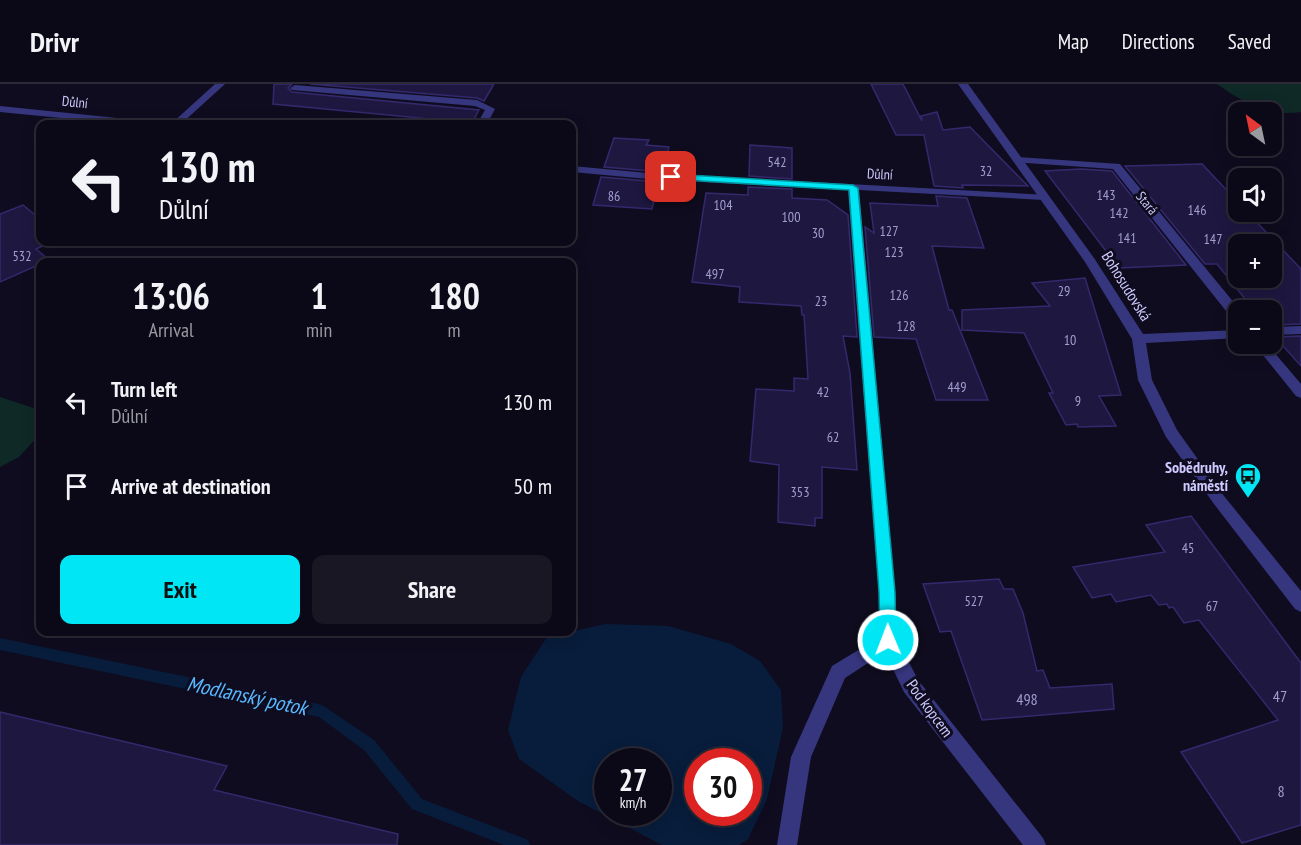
<!DOCTYPE html>
<meta charset="utf-8">
<style>
:root{--surface:#0b0917;--page:#191724;--text:#f1f3f6;--muted:#9a9aa1;--line:#2b2a36;--accent:#00e6f5}
body{margin:0;font-family:"PT Sans Narrow",sans-serif;background:var(--page);color:var(--text);height:100vh;display:flex;flex-direction:column;font-size:22px;white-space:nowrap}
*{box-sizing:border-box;margin:0}
p{font-size:20px;color:var(--muted)}
.icon{flex:none;width:33px;height:33px;fill:none;stroke:currentColor;stroke-width:2;stroke-linecap:round;stroke-linejoin:round}
.map{position:relative;flex:1;overflow:hidden}
.drawer{position:absolute;left:36px;top:174px;width:540px;height:378px;display:flex;flex-direction:column;background:var(--surface);border-radius:12px;box-shadow:0 3px 15px #0003,0 0 0 2px var(--line)}
.drawer>*{flex:none}
.hud{position:absolute;left:36px;top:36px;width:540px;height:126px;border-radius:12px;box-shadow:0 3px 15px #0003,0 0 0 2px var(--line);background:#0b0917;color:var(--text);overflow:hidden}
.needle{width:39px;rotate:327deg}
.tools{position:absolute;left:1228px;top:18px;display:grid;gap:12px}
.tools a{display:grid;place-items:center;width:54px;height:54px;border-radius:12px;background:var(--surface);box-shadow:0 3px 15px #0003,0 0 0 2px var(--line);font-size:30px}
.speed{position:absolute;left:594px;top:664px;display:flex;gap:12px;font-size:30px;font-weight:700;text-align:center}
.speed>*{display:grid;place-content:center;width:78px;height:78px;border-radius:50%;background:var(--surface);box-shadow:0 3px 15px #0003,0 0 0 2px var(--line);line-height:1}
.speed small{font-size:15px;font-weight:400}
.speed .limit{border:9px solid #d22;background:#fff;color:#111}
.pin{position:absolute;display:grid;place-items:center;width:51px;height:51px;color:#fff;margin:-26px;border-radius:12px;box-shadow:0 3px 9px #0006}
.me{position:absolute;width:66px;margin:-33px;rotate:359deg;stroke-linejoin:round;filter:drop-shadow(0 0 4px #0008)}
.turn{display:flex;align-items:center;gap:21px;height:126px;padding:0 24px;font-size:27px}
.turn .icon{width:78px;height:78px;stroke-width:2.5}
.turn b{display:block;font-size:42px;line-height:51px}
.eta{display:flex;justify-content:space-evenly;align-items:center;height:102px;text-align:center}
.eta b{font-size:36px;font-weight:600;line-height:42px}
.cta{display:flex;gap:12px;margin-top:auto;padding:12px 24px}
.cta a{flex:1;height:69px;border-radius:12px;background:var(--accent);color:#111;font-size:24px;font-weight:600;line-height:69px;text-align:center}
.cta a+a{background:var(--page);color:var(--text)}
ul{padding:0;list-style:none}
li{display:flex;align-items:center;gap:18px;height:84px;padding:0 24px}
li div{flex:1}
li b{display:block;font-size:22px}
li em{font-style:normal}
header{display:flex;align-items:center;gap:36px;box-sizing:border-box;height:84px;padding:0 30px;background:var(--surface);border-bottom:2px solid var(--line)}
header strong{font-size:28px}
nav{display:flex;gap:33px;margin-inline-start:auto;font-size:21px}
.map>svg:first-child{display:block}
.green{fill:#0f2927}
.water{fill:#081d3c;fill-rule:evenodd}
.lines{fill:none;stroke-linecap:round;stroke-linejoin:round}
.stream{fill:#081d3c;fill-rule:evenodd}
.building{fill:#1e1841;stroke:#34296d;stroke-width:1.5;fill-rule:evenodd}
.service{fill:#36367f;fill-rule:evenodd}
.minor{fill:#36367f;fill-rule:evenodd}
.tertiary{fill:#36367f;fill-rule:evenodd}
.route{fill:#00e6f5;stroke:#00969f;stroke-width:1.5}
.labels{text-anchor:middle;stroke-width:6;stroke-linejoin:round;paint-order:stroke}
.far-street-label{font-size:14px;fill:#cecaff;stroke:#0f0c1f}
.number-label{font-size:14px;fill:#a29ed0}
.street-label{font-size:16px;fill:#cecaff;stroke:#0f0c1f}
.poi-label{font-size:16px;font-weight:bold;fill:#cecaff;stroke:#0f0c1f;text-anchor:end}
.near-number-label{font-size:16px;fill:#a29ed0}
.near-water-label{font-size:21px;font-style:italic;fill:#58b8ff;stroke:#0f0c1f}
</style>
<header>
<strong>Drivr</strong>
<nav><a>Map</a><a>Directions</a><a>Saved</a></nav>
</header>
<div class="map">
<svg width="1301" height="761" viewBox="0 0 1301 761">
<rect width="100%" height="100%" fill="#0f0c1f"/>
<g class="green">
<path d="M1217,0h84v28c-33,5 -59,-10 -84,-28z"/>
<polygon points="0,313 40,326 40,350 19,373 0,383"/>
</g>
<path class="water" d="M606,540l62,2 63,18 29,17 21,29 2,38 -16,71 -19,40 -9,6h-77l-84,-44 -59,-42 -11,-29 13,-53 26,-40zM608,678h50v51h-50zM698,678h50v51h-50z"/>
<g class="lines">
<polygon class="stream" points="0,554 322,621 374,656 422,715 528,756 530,761 504,761 412,725 364,666 319,633 0,566"/>
</g>
<g class="building">
<polygon points="274,0 292,0 288,4 292,8 479,26 472,39 273,20"/>
<polygon points="310,0 494,0 484,17 477,14"/>
<polygon points="871,0 903,0 922,37 921,32 937,28 943,46 970,43 1028,102 962,101 963,104 934,102 924,51 896,51"/>
<polygon points="614,54 649,56 646,61 669,63 662,88 604,83"/>
<polygon points="750,61 792,64 792,95 749,92"/>
<path d="M1202,80l37,39v9h8l54,57v55l-29,1v-15h-18l-37,-46h-12l-80,-98zM1239,160h33v34h-33z"/>
<polygon points="1081,85 1112,87 1186,181 1119,184 1045,87"/>
<polygon points="601,93 659,98 652,125 593,121"/>
<polygon points="748,103 792,105 792,114 827,116 848,131 857,253 843,252 850,289 857,386 822,383 822,434 815,434 815,442 778,438 779,381 750,377 756,305 794,307 794,294 808,295 804,231 802,231 801,222 739,218 740,203 692,198 706,109 748,111"/>
<polygon points="936,112 967,114 984,164 932,162 949,226 952,226 988,316 936,316 916,255 874,253 865,143 874,149 870,119 938,122"/>
<polygon points="23,121 40,135 40,158 51,158 36,165 49,176 0,198 0,130"/>
<polygon points="1085,194 1121,311 1099,312 1116,342 1078,343 1077,340 1066,341 1049,309 1053,309 1024,249 962,246 962,226 1050,222 1032,199"/>
<polygon points="1301,252 1301,282 1275,253"/>
<polygon points="1191,432 1301,579 1301,741 1242,759 1181,668 1278,636 1199,536 1184,539 1173,523 1169,524 1167,520 1159,521 1151,511 1116,518 1111,510 1092,514 1073,483 1165,468 1146,441"/>
<polygon points="999,495 1004,505 1013,505 1023,529 1037,587 1043,586 1050,604 1112,600 1114,625 982,636 951,547 940,548 923,500"/>
<polygon points="0,628 227,682 214,706 398,750 397,761 0,761"/>
</g>
<g class="lines">
<g class="service">
<polygon points="215,0 225,0 181,40 171,40"/>
<polygon points="295,1 477,16 495,25 487,40 477,40 485,26 475,22 292,6 290,4"/>
<polygon points="888,548 894,550 897,556 894,562 845,594 811,673 797,761 777,761 791,673 832,582"/>
</g>
<g class="minor">
<polygon points="0,22 146,37 151,40 122,40 0,28"/>
<polygon points="1018,73 1120,80 1240,226 1239,238 1234,237 1113,85 1014,78 1014,74"/>
<polygon points="572,82 648,89 1048,111 1048,115 1044,116 859,106 895,509 897,555 918,596 1043,754 1046,761 1023,761 904,608 879,556 879,509 848,106 648,95 572,88"/>
<polygon points="1254,260 1267,260 1301,300 1301,314 1296,312"/>
</g>
<g class="tertiary">
<polygon points="958,0 968,0 1094,174 1143,250 1239,246 1239,254 1146,259 1152,296 1177,346 1224,412 1301,507 1301,528 1295,525 1214,420 1166,353 1138,296 1132,255 1085,178"/>
<polygon points="1301,242 1301,250 1272,251 1272,243"/>
</g>
</g>
<polygon class="route" points="671,90 853,101 858,104 895,508 896,556 894,561 888,563 882,561 880,556 879,508 849,106 668,95 668,91"/>
<defs>
<g id="bus-pin" transform="scale(1.35)"><path d="M0 17L-7.5 6A9.5 9.5 0 1 1 7.5 6Z" fill="#00e6f5" stroke="#0f0c1f"/><path d="M-5-6H5V4H4V6H2V4H-2V6H-4V4H-5ZM-3.5-4V0h7V-4ZM-3.5 1.2v1.5H-2V1.2ZM2 1.2v1.5H3.5V1.2Z" fill="#111"/></g>
</defs>
<g fill-rule="evenodd">
<use href="#bus-pin" x="1248" y="392"/>
</g>
<g class="labels">
<g class="far-street-label">
<text transform="translate(75 18) rotate(6)" y="5">Důlní</text>
<text transform="translate(880 90) rotate(3)" y="5">Důlní</text>
<text transform="translate(1147 119) rotate(51)" y="5">Stará</text>
</g>
<g class="number-label">
<text x="777" y="83">542</text>
<text x="986" y="92">32</text>
<text x="1106" y="116">143</text>
<text x="614" y="117">86</text>
<text x="723" y="126">104</text>
<text x="1197" y="131">146</text>
<text x="1119" y="134">142</text>
<text x="791" y="138">100</text>
<text x="889" y="152">127</text>
<text x="818" y="154">30</text>
<text x="1127" y="159">141</text>
<text x="1213" y="160">147</text>
<text x="894" y="173">123</text>
<text x="22" y="177">532</text>
<text x="715" y="195">497</text>
<text x="1064" y="212">29</text>
<text x="899" y="216">126</text>
<text x="821" y="222">23</text>
<text x="906" y="247">128</text>
<text x="1070" y="261">10</text>
<text x="957" y="308">449</text>
<text x="823" y="313">42</text>
<text x="1078" y="322">9</text>
<text x="833" y="358">62</text>
<text x="800" y="413">353</text>
<text x="1188" y="469">45</text>
<text x="974" y="522">527</text>
<text x="1212" y="527">67</text>
</g>
<g class="street-label">
<text transform="translate(1127 202) rotate(58)" y="6">Bohosudovská</text>
<text transform="translate(930 624) rotate(54)" y="6">Pod kopcem</text>
</g>
<g class="poi-label">
<text x="1228" y="389">Sobědruhy,<tspan x="1228" dy="18">náměstí</tspan></text>
</g>
<g class="near-number-label">
<text x="1280" y="618">47</text>
<text x="1027" y="621">498</text>
<text x="1281" y="713">8</text>
</g>
<g class="near-water-label">
<text transform="translate(247 612) rotate(12)" y="7">Modlanský potok</text>
</g>
</g>
</svg>
<div class="tools">
<a><svg class="needle" viewBox="-14 -14 28 28"><path d="M0-13l5 13h-10z" fill="#e53935"/><path d="M0 13l5-13h-10z" fill="#9a9aa1"/></svg></a>
<a><svg class="icon" aria-label="sound" viewBox="0 0 24 24"><path d="M4 9h4l5-4v14l-5-4H4zM17 9q2 3 0 6"/></svg></a>
<a>+</a>
<a>−</a>
</div>
<div class="speed"><div>27<small>km/h</small></div><div class="limit">30</div></div>
<div class="pin" style="left:671px;top:93px;background:#d93025"><svg class="icon" aria-label="arrive" viewBox="0 0 24 24"><path d="M6 21V4h12l-3 4 3 4H6"/></svg></div>
<svg class="me" style="left:888px;top:556px" viewBox="-20 -20 40 40"><circle r="17" fill="#00e6f5" stroke="#fff" stroke-width="3"/><path d="M0-11L8 9 0 5-8 9z" fill="#fff"/></svg>
<div class="hud">
<div class="turn"><svg class="icon" aria-label="left" viewBox="0 0 24 24"><path d="M17 20v-9H6M10 6l-5 5 5 5"/></svg><div><b>130 m</b>Důlní</div></div>
</div>
<section class="drawer">
<div class="eta">
<div><b>13:06</b><p>Arrival</p></div>
<div><b>1</b><p>min</p></div>
<div><b>180</b><p>m</p></div>
</div>
<ul>
<li><svg class="icon" aria-label="left" viewBox="0 0 24 24"><path d="M17 20v-9H6M10 6l-5 5 5 5"/></svg><div><b>Turn left</b><p>Důlní</p></div><em>130 m</em></li>
<li><svg class="icon" aria-label="arrive" viewBox="0 0 24 24"><path d="M6 21V4h12l-3 4 3 4H6"/></svg><div><b>Arrive at destination</b></div><em>50 m</em></li>
</ul>
<div class="cta"><a>Exit</a><a>Share</a></div>
</section>
</div>
